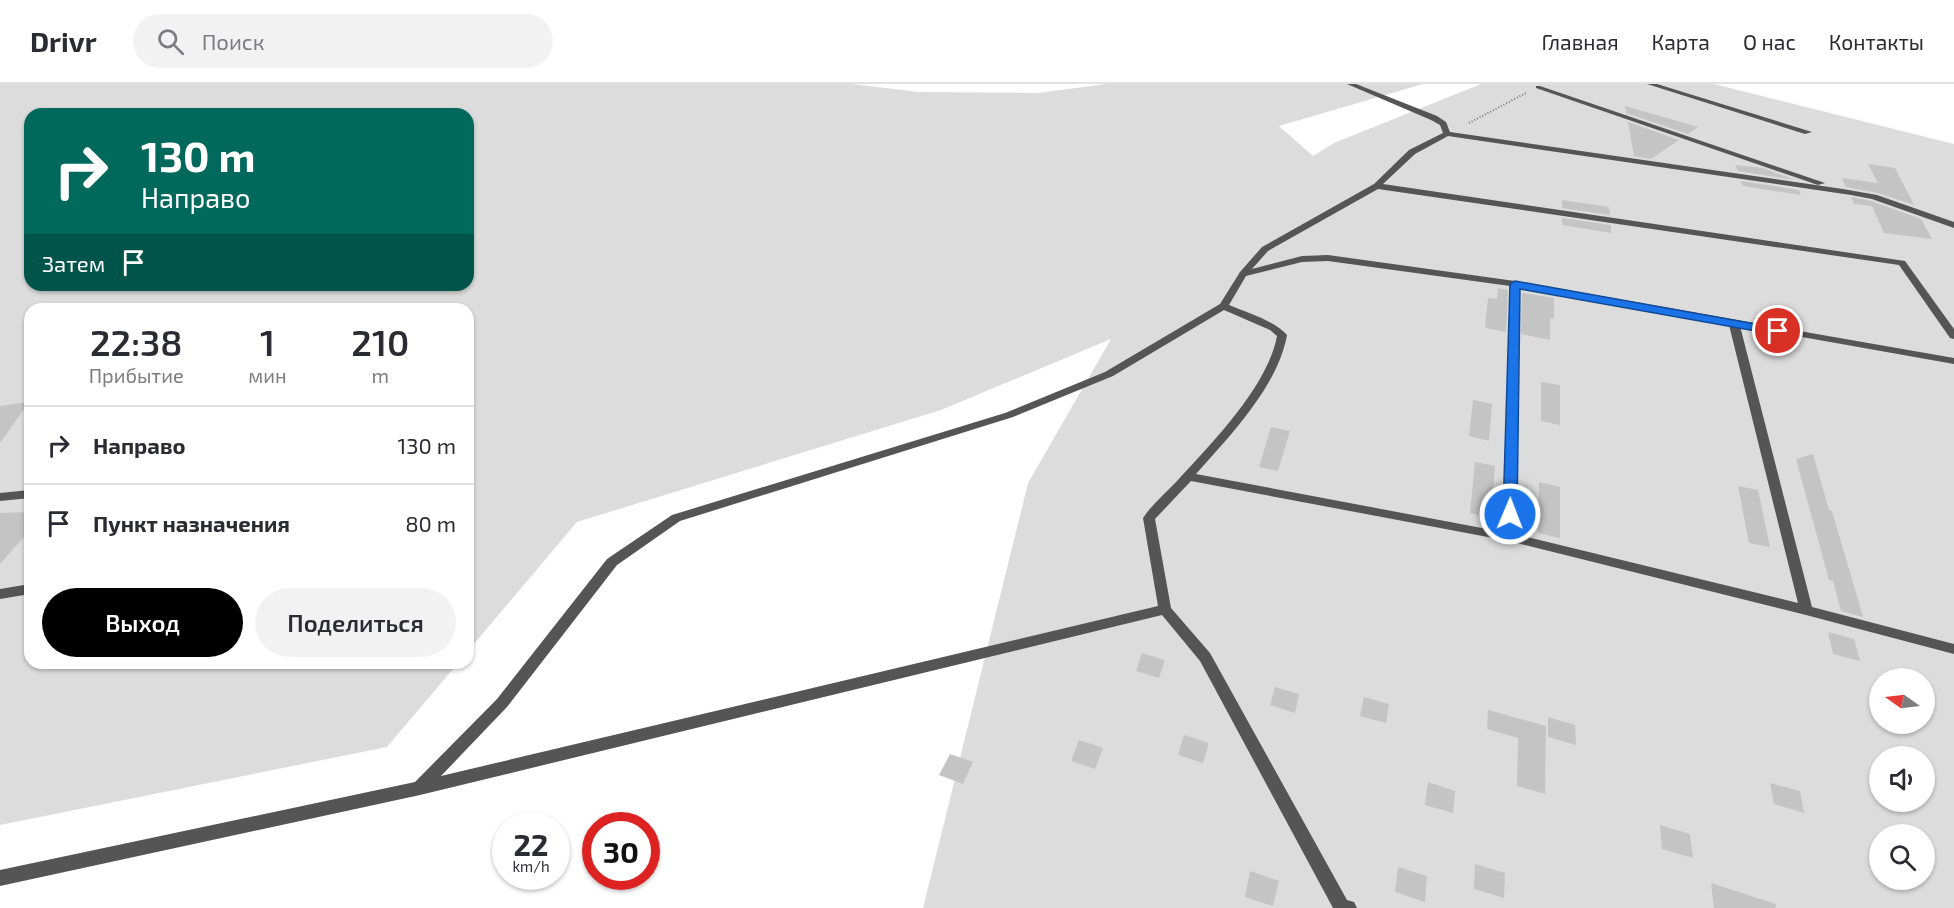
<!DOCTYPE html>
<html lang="ru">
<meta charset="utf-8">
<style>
:root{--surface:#fff;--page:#f2f2f3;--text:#2b2b33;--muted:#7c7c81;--line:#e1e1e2;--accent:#000}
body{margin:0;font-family:"Exo 2",sans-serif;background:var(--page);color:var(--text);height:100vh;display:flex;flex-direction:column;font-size:22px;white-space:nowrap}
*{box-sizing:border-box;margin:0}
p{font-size:20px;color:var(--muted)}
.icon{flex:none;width:33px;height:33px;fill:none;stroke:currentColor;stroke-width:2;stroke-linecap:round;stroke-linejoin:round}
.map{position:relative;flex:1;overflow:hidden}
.panel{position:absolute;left:24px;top:219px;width:450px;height:366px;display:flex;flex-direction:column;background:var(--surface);border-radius:18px;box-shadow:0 2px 4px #0004}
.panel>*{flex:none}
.banner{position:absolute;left:24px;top:24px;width:450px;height:183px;border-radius:18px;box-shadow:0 2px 4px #0004;background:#00695c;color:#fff;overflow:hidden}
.needle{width:39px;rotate:284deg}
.buttons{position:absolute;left:1869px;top:584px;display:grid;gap:12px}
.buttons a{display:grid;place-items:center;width:66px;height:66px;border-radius:50%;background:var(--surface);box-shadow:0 2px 4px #0004;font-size:30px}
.speed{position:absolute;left:492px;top:728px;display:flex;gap:12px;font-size:30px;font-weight:700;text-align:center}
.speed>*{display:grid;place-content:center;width:78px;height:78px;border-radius:50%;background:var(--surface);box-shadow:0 2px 4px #0004;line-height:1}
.speed small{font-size:15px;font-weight:400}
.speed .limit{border:9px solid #d22;background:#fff;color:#111}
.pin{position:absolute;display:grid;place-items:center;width:51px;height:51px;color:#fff;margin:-26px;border:3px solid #fff;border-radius:50%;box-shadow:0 2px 6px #0007}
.me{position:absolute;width:66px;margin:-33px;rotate:1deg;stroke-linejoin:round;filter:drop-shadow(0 0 4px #0008)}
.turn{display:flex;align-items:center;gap:21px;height:126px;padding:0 18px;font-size:27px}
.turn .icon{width:78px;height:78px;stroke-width:2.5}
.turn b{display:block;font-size:42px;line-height:51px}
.then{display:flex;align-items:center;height:57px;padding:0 18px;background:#0003;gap:12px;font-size:22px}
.eta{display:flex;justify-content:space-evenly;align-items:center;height:102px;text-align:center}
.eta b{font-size:36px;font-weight:600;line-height:42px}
.button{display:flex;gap:12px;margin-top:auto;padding:12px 18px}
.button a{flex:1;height:69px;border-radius:36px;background:var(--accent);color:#fff;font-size:24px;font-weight:600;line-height:69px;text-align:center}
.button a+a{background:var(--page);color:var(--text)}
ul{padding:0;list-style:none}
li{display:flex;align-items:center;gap:18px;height:78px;padding:0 18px;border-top:2px solid var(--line)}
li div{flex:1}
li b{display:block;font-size:22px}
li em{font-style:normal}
header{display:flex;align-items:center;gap:36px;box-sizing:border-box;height:84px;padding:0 30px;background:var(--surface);border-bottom:2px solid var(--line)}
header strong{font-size:28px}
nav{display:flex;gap:33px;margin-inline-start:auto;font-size:21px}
.search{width:420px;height:54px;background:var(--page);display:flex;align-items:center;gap:15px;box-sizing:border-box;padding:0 21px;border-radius:33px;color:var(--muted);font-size:22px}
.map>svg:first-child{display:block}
.green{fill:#dcdcdc;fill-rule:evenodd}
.building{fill:#c4c4c4}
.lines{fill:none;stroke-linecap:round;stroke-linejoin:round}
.path{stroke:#777;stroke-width:2;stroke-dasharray:1 2;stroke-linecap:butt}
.minor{fill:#555;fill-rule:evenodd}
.route{fill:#1a73e8;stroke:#114b97;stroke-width:1.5}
</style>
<header>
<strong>Drivr</strong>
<div class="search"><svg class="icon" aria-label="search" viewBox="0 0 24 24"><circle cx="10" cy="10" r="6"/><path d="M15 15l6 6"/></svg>Поиск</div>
<nav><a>Главная</a><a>Карта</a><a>О нас</a><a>Контакты</a></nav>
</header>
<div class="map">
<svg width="1954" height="824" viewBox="0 0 1954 824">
<rect width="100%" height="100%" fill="#fff"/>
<path class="green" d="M0,0h852l67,8 119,1 68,-9h317l-144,42 34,30 21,-13 147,-59h233l240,60v764h-1031l105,-425 83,-144 -170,71 -364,112 -109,129v-342h-438v354h428l-71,84 -387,78zM30,30h438v171h-438zM1880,594h44v45h-44zM1880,672h44v45h-44zM1880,750h44v45h-44z"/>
<g class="building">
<polygon points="1625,22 1698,43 1688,50 1626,29"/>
<polygon points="1628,38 1679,56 1651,75 1634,72"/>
<polygon points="1868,80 1895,84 1914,121 1878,109 1846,103 1842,94 1878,99"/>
<polygon points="1735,81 1763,84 1795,96 1738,87"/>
<polygon points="1741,97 1799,106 1801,111 1743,102"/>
<polygon points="1851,113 1871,117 1921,135 1932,155 1884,149 1872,122 1854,120"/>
<polygon points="1562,116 1609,123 1610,131 1562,124"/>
<polygon points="1562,134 1611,141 1611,149 1562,141"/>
<polygon points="1498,204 1508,206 1506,248 1485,244 1488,214 1497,215"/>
<polygon points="1522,209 1554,214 1554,235 1550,234 1550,256 1521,250"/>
<polygon points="1541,298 1560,301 1560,341 1541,337"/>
<polygon points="1473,316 1492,320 1489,357 1469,352"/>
<polygon points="29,318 0,359 0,322"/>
<polygon points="1271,343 1290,347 1278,387 1259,383"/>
<polygon points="1813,370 1829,426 1832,427 1863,533 1841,527 1833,497 1829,496 1796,375"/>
<polygon points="1475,378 1495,382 1491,434 1470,429"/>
<polygon points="1539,398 1560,403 1560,454 1538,449"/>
<polygon points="1738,402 1758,406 1770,463 1749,459"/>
<polygon points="30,428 30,446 0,480 0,429"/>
<polygon points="1828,548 1854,555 1860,577 1833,570"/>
<polygon points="1142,569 1165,576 1159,594 1136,587"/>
<polygon points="1275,603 1299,610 1295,629 1270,621"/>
<polygon points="1364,613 1389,620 1386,639 1360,632"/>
<polygon points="1488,626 1546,642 1545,710 1517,702 1518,654 1487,645"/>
<polygon points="1548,633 1575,641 1576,661 1548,653"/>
<polygon points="1184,651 1209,659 1203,679 1178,671"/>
<polygon points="1079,656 1103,664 1095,685 1071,677"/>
<polygon points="950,670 973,678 963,700 939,691"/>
<polygon points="1428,698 1455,707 1453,729 1425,721"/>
<polygon points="1770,699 1800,707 1804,729 1774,720"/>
<polygon points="1660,741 1690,750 1693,774 1662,765"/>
<polygon points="1475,780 1505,789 1504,814 1474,805"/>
<polygon points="1398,783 1427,792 1425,818 1395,808"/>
<polygon points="1250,787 1279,797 1273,822 1245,813"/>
<polygon points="1711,799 1776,820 1775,824 1714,824"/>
</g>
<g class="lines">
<polyline class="path" points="1469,39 1526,9"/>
<g class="minor">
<path d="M1347,0h9l81,32 9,6 4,10 393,57 34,6 77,27v6l-82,-29 -21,-4 -403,-59 -33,18 -32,30 522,77 49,68v10l-4,-1 -51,-73 -521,-76 -110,62 -16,18 50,-13 26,-1 187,26 439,77v6l-214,-38 72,281 142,37v10l-148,-39 -297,-74 -318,-60 -36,38 16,89 39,45 137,247 7,2 3,6h-24l-133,-247 -38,-46 -742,180 -420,91v-16l415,-88 82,-83 110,-140 65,-44 333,-102 100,-41 115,-68 20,-32 22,-25 112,-63 35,-34 34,-17 -3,-8 -9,-5zM1328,177l182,25 -7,246 -307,-58c34,-38 82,-88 91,-139 -14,-15 -39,-22 -58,-30l17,-29 56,-14zM1520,204l209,37 69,278 -283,-69zM1224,226l46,20 7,6c-9,50 -65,107 -99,144 -12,13 -26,24 -35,38l15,88 -717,170 66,-69 110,-142 63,-44 333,-104 100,-41z"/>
<polygon points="1647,0 1657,0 1812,48 1805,50"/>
<polygon points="1536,2 1540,2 1825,99 1818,101 1536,4"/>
<polygon points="30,406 30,414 0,417 0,409"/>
<polygon points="30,500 30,510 0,515 0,505"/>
</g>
</g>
<polygon class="route" points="1515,197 1778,244 1783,247 1778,251 1520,205 1517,430 1510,435 1503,430 1510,200"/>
</svg>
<div class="buttons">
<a><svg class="needle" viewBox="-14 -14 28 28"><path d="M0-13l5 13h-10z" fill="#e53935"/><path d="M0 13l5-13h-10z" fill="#7c7c81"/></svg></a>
<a><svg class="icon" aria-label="sound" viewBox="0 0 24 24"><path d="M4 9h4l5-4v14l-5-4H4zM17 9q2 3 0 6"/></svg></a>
<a><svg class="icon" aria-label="search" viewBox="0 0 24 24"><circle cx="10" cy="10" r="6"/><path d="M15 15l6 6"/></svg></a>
</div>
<div class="speed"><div>22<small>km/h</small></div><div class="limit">30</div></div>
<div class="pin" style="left:1778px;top:247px;background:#d93025"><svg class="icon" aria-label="arrive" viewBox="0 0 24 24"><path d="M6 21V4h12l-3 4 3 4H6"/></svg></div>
<svg class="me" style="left:1510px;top:430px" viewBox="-20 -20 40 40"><circle r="17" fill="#1a73e8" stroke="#fff" stroke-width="3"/><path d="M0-11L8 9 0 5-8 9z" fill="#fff"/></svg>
<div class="banner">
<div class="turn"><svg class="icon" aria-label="right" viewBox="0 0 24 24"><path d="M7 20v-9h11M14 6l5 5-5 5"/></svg><div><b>130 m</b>Направо</div></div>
<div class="then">Затем<svg class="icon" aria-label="arrive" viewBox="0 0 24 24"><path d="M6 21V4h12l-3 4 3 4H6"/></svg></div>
</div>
<section class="panel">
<div class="eta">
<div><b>22:38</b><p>Прибытие</p></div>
<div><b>1</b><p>мин</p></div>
<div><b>210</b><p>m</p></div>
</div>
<ul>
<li><svg class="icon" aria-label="right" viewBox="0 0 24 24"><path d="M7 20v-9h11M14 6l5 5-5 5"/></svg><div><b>Направо</b></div><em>130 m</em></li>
<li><svg class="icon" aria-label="arrive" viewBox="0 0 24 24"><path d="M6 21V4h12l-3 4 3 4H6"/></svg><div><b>Пункт назначения</b></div><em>80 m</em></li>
</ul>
<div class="button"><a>Выход</a><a>Поделиться</a></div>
</section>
</div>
